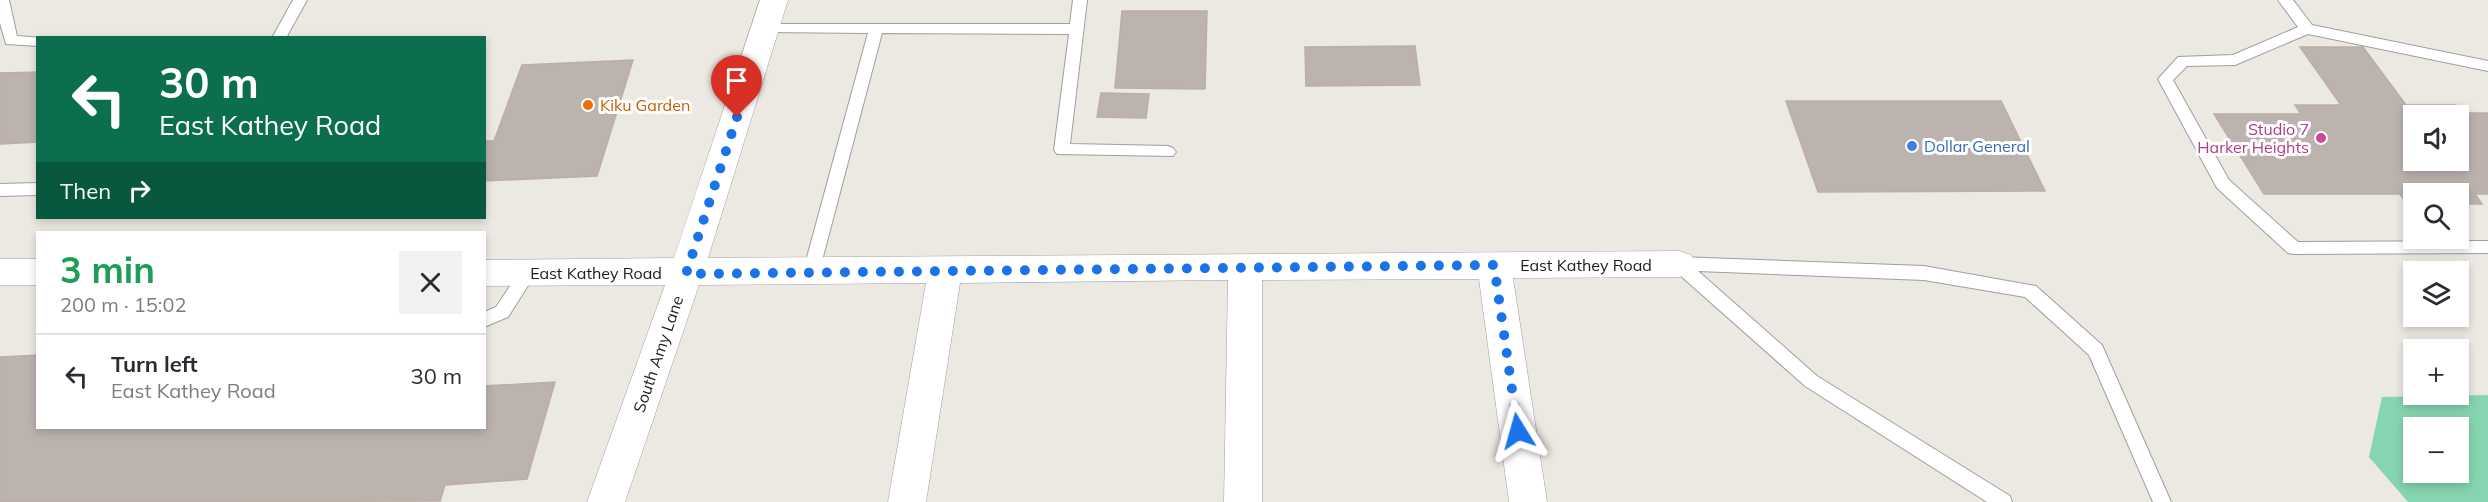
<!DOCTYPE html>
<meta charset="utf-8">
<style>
:root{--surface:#fff;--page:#f2f2f3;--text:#2b2b33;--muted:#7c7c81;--line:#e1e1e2}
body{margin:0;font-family:Mulish,sans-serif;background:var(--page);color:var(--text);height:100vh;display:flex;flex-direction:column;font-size:22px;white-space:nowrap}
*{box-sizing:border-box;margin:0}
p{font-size:20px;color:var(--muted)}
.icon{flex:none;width:33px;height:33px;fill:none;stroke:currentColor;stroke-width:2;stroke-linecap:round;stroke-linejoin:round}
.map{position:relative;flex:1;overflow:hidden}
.sheet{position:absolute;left:36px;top:231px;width:450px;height:198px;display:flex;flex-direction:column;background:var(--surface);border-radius:0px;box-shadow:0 3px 9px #0003}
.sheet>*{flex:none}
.top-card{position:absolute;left:36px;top:36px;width:450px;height:183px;border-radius:0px;box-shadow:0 3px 9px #0003;background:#0b6e4f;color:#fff;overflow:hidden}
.controls{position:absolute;left:2403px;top:105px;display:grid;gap:12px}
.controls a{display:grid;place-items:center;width:66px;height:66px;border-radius:0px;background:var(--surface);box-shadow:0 3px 9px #0003;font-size:30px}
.pin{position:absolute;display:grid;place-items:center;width:51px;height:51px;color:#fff;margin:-62px -26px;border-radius:50% 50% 50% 0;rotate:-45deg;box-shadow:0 0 6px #0007}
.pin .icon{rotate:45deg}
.me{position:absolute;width:66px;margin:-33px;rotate:352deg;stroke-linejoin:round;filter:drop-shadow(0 0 4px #0008)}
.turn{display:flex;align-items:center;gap:21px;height:126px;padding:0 24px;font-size:27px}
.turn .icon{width:78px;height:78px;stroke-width:2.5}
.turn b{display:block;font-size:42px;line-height:51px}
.then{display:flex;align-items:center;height:57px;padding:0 24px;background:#0003;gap:12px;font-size:22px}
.round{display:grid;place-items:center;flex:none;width:63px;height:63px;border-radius:0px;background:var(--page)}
.summary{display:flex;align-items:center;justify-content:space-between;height:102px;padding:0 24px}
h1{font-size:36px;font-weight:700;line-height:45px;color:#1e9e55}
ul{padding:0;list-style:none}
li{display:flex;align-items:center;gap:18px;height:84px;padding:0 24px;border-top:2px solid var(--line)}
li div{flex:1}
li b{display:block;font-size:22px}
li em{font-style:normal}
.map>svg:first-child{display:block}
.pitch{fill:#86d5b1;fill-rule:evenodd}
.building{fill:#bcb3af;stroke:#bcaea5;stroke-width:1.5;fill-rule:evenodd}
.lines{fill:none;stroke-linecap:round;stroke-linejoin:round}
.service-casing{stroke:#9f9f9f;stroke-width:2}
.minor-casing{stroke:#9f9f9f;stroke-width:1}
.service{fill:#fff;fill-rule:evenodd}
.minor{fill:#fff;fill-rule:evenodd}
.route{stroke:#1a73e8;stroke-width:10;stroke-dasharray:0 18}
.food-dot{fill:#e8710a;stroke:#fff;stroke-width:2}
.hotel-dot{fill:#d1479c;stroke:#fff;stroke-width:2}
.shop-dot{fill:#3f7fe0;stroke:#fff;stroke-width:2}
.labels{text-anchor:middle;stroke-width:6;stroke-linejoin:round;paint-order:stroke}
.food-label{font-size:16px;fill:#c56008;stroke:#fff;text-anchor:start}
.hotel-label{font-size:16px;fill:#b23c85;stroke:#fff;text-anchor:end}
.shop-label{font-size:16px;fill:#366cbe;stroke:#fff;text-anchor:start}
.street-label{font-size:16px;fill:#1b1b1b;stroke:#fff}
</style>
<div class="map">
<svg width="2488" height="502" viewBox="0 0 2488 502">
<rect width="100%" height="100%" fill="#ece8e2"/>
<path class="pitch" d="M2488,395v107h-80l-39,-45 13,-60zM2414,428h44v44h-44z"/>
<g class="building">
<polygon points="1122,11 1207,11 1205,89 1115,88"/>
<polygon points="1415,46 1420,85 1306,86 1305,47"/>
<path d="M2300,47h63l43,58h50l6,8h26v81h-13l7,10h-24v-10h-44v10h-7l-7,-10h-136l-50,-80h87l-6,-9h46zM2414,116h44v44h-44z"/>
<polygon points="633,60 597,176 484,181 484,141 494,141 522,65"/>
<polygon points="38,72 38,142 0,144 0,73"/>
<polygon points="1101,93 1149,94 1146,118 1097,117"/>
<polygon points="1786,101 2001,101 2045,191 1818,192"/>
<polygon points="38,355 38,428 484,428 484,386 555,382 527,479 445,485 440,501 0,502 0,357"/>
</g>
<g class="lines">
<g class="service-casing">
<g id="service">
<polygon points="0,0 9,0 17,36 43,38 38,38 38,46 6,44 0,23"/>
<polygon points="293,0 307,0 286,38 272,38"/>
<polygon points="1073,0 1087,0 1070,144 1168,146 1173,148 1176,152 1173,156 1057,154 1054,150 1069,34 882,33 819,272 817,277 805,277 803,272 868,33 766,32 761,30 759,27 761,24 1070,24"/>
<polygon points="2278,0 2293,0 2312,25 2488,61 2488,71 2308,34 2235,65 2187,66 2173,80 2229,180 2298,242 2488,241 2488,253 2294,254 2288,253 2217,188 2158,79 2178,57 2233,55 2298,27"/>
<polygon points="38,183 38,195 0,196 0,184"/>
<polygon points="1679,257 1924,266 2036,286 2102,345 2171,502 2153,502 2089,355 2025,297 1924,280 1698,271 1817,376 2010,496 2012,502 1987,502 1805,386 1673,269 1671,264 1673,259"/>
<polygon points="528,266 534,268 536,273 508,317 484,327 484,312 496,307 522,268"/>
</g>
</g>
<g class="minor-casing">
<g id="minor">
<polygon points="760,0 788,0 708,258 1679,251 1691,255 1696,264 1691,273 1679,277 1513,278 1547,502 1509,502 1479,279 1262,280 1262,502 1224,502 1228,280 960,283 926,502 888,502 926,283 699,285 625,502 587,502 665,285 484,286 484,260 674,258"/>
<rect x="0" y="259" width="38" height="26"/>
</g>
</g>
<use href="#service" class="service"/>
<use href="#minor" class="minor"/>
</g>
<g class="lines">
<polyline class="route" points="737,117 686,274 1494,265 1518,431"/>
</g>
<circle class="food-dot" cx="588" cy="105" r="6"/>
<circle class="hotel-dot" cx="2321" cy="138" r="6"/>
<circle class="shop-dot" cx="1912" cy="146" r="6"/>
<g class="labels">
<g class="food-label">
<text x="600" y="111">Kiku Garden</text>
</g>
<g class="hotel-label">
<text x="2309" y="135">Studio 7<tspan x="2309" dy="18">Harker Heights</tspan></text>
</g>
<g class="shop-label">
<text x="1924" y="152">Dollar General</text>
</g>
<g class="street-label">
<text x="1586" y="271">East Kathey Road</text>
<text x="596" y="279">East Kathey Road</text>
<text transform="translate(658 354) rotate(-71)" y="6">South Amy Lane</text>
</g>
</g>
</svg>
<div class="controls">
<a><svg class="icon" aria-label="sound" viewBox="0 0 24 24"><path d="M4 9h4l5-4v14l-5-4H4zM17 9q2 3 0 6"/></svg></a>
<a><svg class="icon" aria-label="search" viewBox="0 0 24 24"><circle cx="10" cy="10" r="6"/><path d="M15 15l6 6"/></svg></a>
<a><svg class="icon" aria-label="layers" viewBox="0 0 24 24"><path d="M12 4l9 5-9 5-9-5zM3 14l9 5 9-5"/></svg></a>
<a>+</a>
<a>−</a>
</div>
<div class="pin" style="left:737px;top:117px;background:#d93025"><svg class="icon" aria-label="arrive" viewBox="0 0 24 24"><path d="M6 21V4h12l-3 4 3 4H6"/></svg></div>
<svg class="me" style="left:1518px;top:431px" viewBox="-20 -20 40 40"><path d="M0-17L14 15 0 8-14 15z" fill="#1a73e8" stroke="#fff" stroke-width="4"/></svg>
<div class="top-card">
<div class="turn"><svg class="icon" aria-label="left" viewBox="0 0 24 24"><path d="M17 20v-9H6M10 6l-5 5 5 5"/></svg><div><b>30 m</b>East Kathey Road</div></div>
<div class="then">Then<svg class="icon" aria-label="right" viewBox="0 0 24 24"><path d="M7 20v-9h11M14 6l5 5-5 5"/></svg></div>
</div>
<section class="sheet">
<div class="summary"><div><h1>3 min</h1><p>200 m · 15:02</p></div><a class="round"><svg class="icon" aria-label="close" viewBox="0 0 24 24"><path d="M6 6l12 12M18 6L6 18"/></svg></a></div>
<ul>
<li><svg class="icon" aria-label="left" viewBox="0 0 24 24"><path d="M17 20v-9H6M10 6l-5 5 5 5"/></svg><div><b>Turn left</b><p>East Kathey Road</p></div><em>30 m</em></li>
</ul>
</section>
</div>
